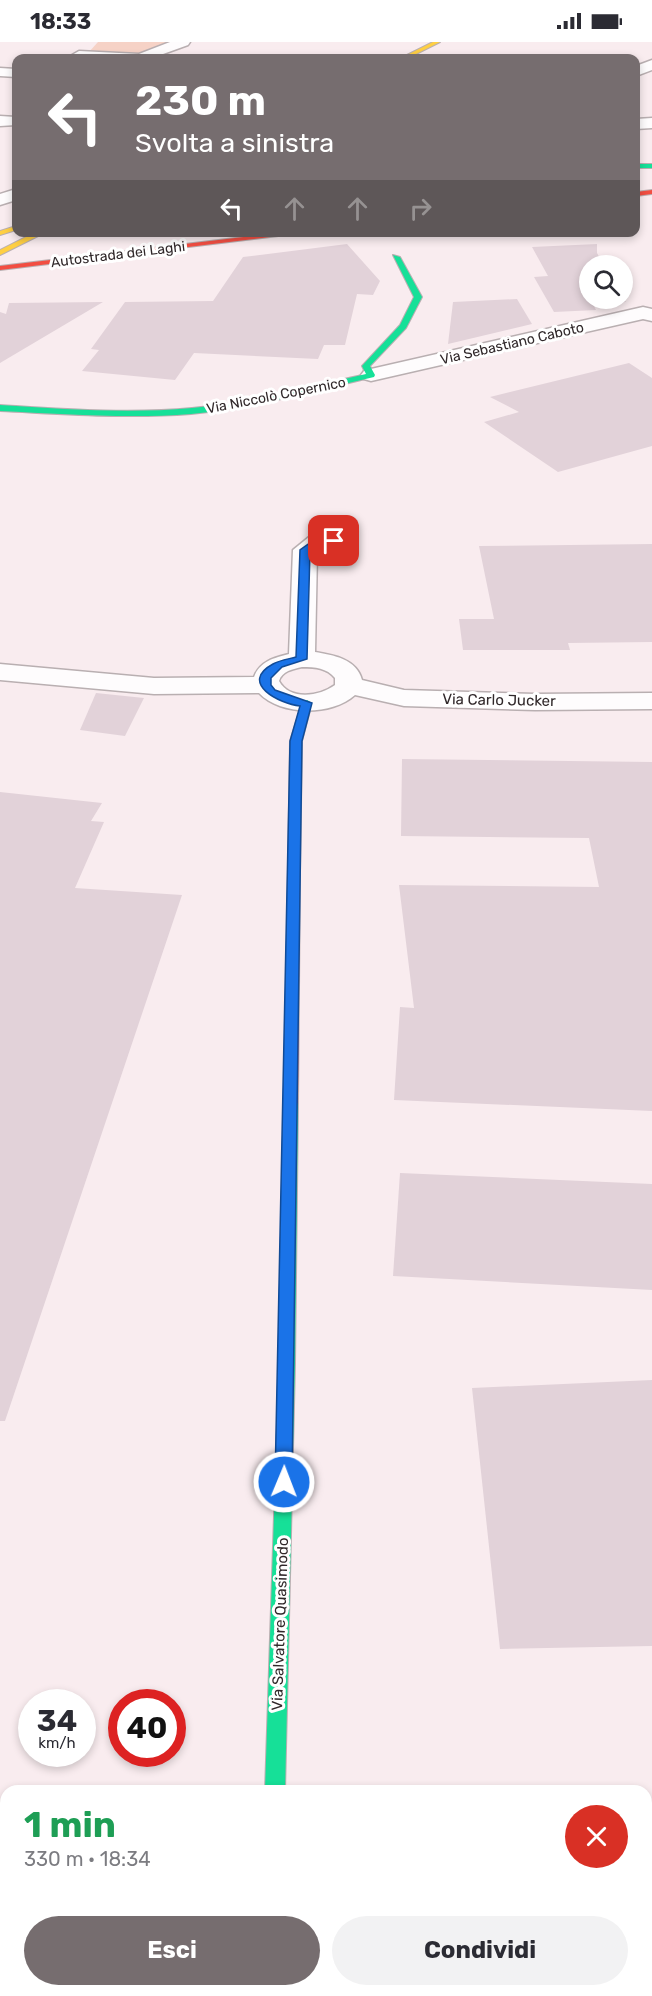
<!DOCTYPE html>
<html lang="it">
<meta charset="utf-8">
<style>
:root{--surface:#fff;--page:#f2f2f3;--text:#2b2b33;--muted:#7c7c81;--accent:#766d6f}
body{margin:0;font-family:Rubik,sans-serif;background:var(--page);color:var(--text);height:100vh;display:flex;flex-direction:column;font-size:22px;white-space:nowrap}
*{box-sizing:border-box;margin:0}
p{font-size:20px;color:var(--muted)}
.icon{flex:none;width:33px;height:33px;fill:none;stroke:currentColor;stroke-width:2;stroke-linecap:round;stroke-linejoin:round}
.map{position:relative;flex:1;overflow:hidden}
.side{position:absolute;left:0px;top:1743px;width:652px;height:212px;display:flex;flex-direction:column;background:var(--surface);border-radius:18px 18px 0 0;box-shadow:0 3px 9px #0003}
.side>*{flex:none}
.guide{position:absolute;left:12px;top:12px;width:628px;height:183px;border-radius:12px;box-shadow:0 3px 9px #0003;background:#766d6f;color:#fff;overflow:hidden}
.controls{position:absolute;left:579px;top:213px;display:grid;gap:12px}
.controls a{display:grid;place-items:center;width:54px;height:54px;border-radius:50%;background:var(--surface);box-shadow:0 3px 9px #0003;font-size:30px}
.speed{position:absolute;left:18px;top:1647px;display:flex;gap:12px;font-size:30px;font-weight:700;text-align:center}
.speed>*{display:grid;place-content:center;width:78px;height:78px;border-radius:50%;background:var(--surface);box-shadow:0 3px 9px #0003;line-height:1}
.speed small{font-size:15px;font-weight:400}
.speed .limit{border:9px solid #d22;background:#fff;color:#111}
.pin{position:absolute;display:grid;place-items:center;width:51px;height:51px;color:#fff;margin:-26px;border-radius:12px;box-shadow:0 3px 9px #0006}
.me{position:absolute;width:66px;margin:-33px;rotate:1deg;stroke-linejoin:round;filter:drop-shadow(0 0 4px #0008)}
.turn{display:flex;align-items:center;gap:21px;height:126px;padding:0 24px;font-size:27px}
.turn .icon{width:78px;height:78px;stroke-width:2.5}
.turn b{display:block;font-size:42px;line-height:51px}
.lanes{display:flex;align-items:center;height:57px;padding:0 24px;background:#0003;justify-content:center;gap:30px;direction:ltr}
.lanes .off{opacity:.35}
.round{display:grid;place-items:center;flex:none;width:63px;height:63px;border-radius:32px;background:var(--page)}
.head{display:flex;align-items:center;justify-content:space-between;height:102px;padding:0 24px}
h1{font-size:36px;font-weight:700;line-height:45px;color:#1e9e55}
.primary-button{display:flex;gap:12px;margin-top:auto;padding:12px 24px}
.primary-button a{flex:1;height:69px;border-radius:36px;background:var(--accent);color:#fff;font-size:24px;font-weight:700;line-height:69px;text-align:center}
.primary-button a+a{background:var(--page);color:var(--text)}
.status{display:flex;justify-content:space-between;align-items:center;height:42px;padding:0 30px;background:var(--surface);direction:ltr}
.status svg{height:16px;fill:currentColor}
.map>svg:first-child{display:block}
.green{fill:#f6d2c6}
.building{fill:#e2d2d9}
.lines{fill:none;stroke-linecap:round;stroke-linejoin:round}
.street-casing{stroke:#b9afb1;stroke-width:3}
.fast-casing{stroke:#b9afb1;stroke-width:2}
.slow-casing{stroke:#b9afb1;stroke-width:2}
.jam-casing{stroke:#b9afb1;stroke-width:2}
.street{fill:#fefcfd;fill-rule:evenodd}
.fast{fill:#16e098;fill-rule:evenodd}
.slow{fill:#ffcf43;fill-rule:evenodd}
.jam{fill:#f24e42;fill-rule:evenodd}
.route{fill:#1a73e8;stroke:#114b97;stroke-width:1.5}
.labels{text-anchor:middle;stroke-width:6;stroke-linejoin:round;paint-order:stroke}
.far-street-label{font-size:14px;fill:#30282a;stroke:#fff}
.street-label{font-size:15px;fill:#30282a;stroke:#fff}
</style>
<div class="status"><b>18:33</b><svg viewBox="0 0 49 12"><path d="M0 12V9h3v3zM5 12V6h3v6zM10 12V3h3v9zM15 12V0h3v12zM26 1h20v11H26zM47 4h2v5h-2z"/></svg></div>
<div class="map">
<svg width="652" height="1954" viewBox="0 0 652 1954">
<rect width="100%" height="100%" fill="#f9ecef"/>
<polygon class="green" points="98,0 171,0 139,12 89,10"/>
<g class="building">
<polygon points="347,202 380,239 373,253 357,252 345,303 324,303 318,317 194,311 175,338 82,329 99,308 91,307 125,260 213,259 243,215"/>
<polygon points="597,202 597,211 604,224 590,224 590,256 622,256 622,254 626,260 593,262 596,268 554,270 534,235 548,234 532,205"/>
<polygon points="517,257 532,282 448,302 453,260"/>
<polygon points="103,260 0,321 0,270 6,272 9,261"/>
<polygon points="629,321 652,336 652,404 558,430 484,380 519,370 490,355"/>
<polygon points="652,502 652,600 568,601 570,608 463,608 459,577 494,577 479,504"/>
<polygon points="96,651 144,656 125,694 80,688"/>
<polygon points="402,717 652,720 652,1069 394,1058 400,965 414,966 399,843 599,845 589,796 401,794"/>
<polygon points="0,750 102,761 91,779 104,780 75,846 182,853 5,1379 0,1379"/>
<polygon points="400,1131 652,1142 652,1248 393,1234"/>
<polygon points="652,1338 652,1604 500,1607 472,1346"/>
</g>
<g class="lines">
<g class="street-casing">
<g id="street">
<polygon points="170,0 190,0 188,3 152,16 76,16 72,13 79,9 139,12"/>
<polygon points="652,18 652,28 636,34 636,24"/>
<polygon points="0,26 16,27 16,35 0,34"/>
<polygon points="0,74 16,75 16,83 0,84"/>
<polygon points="652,76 652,86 636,87 636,77"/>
<polygon points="16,147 16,158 0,163 0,152"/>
<polygon points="643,265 652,267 652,279 643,277 371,339 364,337 361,333 364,329 371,327"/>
<path d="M335,492l8,2 4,5 -4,5 -20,3 -6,4 -2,99c18,3 42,7 47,28l42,10 131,4 117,-1v16l-117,1 -131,-4 -49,-11c-23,21 -74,21 -96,-2l-105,1 -154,-14v-16l154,14 100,-1c6,-16 20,-19 35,-23l4,-104 16,-13zM302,625c13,0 25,1 33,11v7c-15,11 -45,16 -56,-4 3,-10 14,-12 23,-14z"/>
<rect x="244" y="1948" width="52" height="6"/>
</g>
</g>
<g class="fast-casing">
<g id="fast">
<rect x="636" y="122" width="16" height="4"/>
<path d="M393,213l7,2 22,40 -16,31 -36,38 5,9 -1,2c-60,14 -121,31 -183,37 -64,5 -127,0 -191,-3v-6c64,4 128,9 192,3 59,-5 116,-21 174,-34l-4,-8 38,-41 14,-28z"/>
<polygon points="307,658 312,661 302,699 300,830 294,834 288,830 290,699 302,661"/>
<polygon points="291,1056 298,1061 295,1321 285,1749 265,1749 279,1321 284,1061"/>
</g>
</g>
<g class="slow-casing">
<g id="slow">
<polygon points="433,0 440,0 408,16 401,16"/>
<polygon points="16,184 16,188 0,193 0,189"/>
<polygon points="36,190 46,190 0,213 0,208"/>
</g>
</g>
<g class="jam-casing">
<g id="jam">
<polygon points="652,148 652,152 636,154 636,150"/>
<polygon points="285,190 311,190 0,228 0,224"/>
<polygon points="294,826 300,830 298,1061 291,1066 284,1061 288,830"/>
</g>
</g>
<use href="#street" class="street"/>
<use href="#fast" class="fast"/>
<use href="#slow" class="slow"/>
<use href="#jam" class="jam"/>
</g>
<path class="route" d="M334,496l4,1v4l-18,2 -10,6 -3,108 -25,8 -11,11v7l4,5 37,13 -10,38 -10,741 -2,5 -6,2 -7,-2 -2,-5 15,-741 10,-35c-20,-2 -62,-23 -27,-42 7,-4 16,-5 23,-7l4,-107 14,-10z"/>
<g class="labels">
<g class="far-street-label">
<text transform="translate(118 212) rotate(-7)" y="5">Autostrada dei Laghi</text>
<text transform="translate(512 301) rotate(-13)" y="5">Via Sebastiano Caboto</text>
<text transform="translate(276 353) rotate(-11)" y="5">Via Niccolò Copernico</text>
</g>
<g class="street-label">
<text transform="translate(499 658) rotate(1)" y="5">Via Carlo Jucker</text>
<text transform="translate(280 1582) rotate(-88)" y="5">Via Salvatore Quasimodo</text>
</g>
</g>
</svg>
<div class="controls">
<a><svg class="icon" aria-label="search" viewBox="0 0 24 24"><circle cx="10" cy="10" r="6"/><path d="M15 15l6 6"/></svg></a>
</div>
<div class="speed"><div>34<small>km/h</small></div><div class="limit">40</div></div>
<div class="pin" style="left:334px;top:499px;background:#d93025"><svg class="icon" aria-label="arrive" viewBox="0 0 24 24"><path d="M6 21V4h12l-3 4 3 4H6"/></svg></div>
<svg class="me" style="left:284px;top:1440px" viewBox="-20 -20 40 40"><circle r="17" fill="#1a73e8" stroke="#fff" stroke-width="3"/><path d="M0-11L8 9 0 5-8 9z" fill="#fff"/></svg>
<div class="guide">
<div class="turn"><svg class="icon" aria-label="left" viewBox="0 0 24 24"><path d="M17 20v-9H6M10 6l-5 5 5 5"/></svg><div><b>230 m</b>Svolta a sinistra</div></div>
<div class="lanes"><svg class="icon" aria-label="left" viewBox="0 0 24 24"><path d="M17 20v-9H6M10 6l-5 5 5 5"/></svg><svg class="icon off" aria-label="ahead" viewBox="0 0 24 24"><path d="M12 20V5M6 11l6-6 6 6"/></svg><svg class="icon off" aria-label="ahead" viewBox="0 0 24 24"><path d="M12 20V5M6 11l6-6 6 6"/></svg><svg class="icon off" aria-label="right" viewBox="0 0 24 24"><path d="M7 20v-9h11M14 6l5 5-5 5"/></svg></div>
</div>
<section class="side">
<div class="head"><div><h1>1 min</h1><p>330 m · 18:34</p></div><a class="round" style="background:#d93025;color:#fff"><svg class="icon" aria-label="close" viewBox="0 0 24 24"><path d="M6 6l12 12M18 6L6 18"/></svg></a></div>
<div class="primary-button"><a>Esci</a><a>Condividi</a></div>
</section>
</div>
